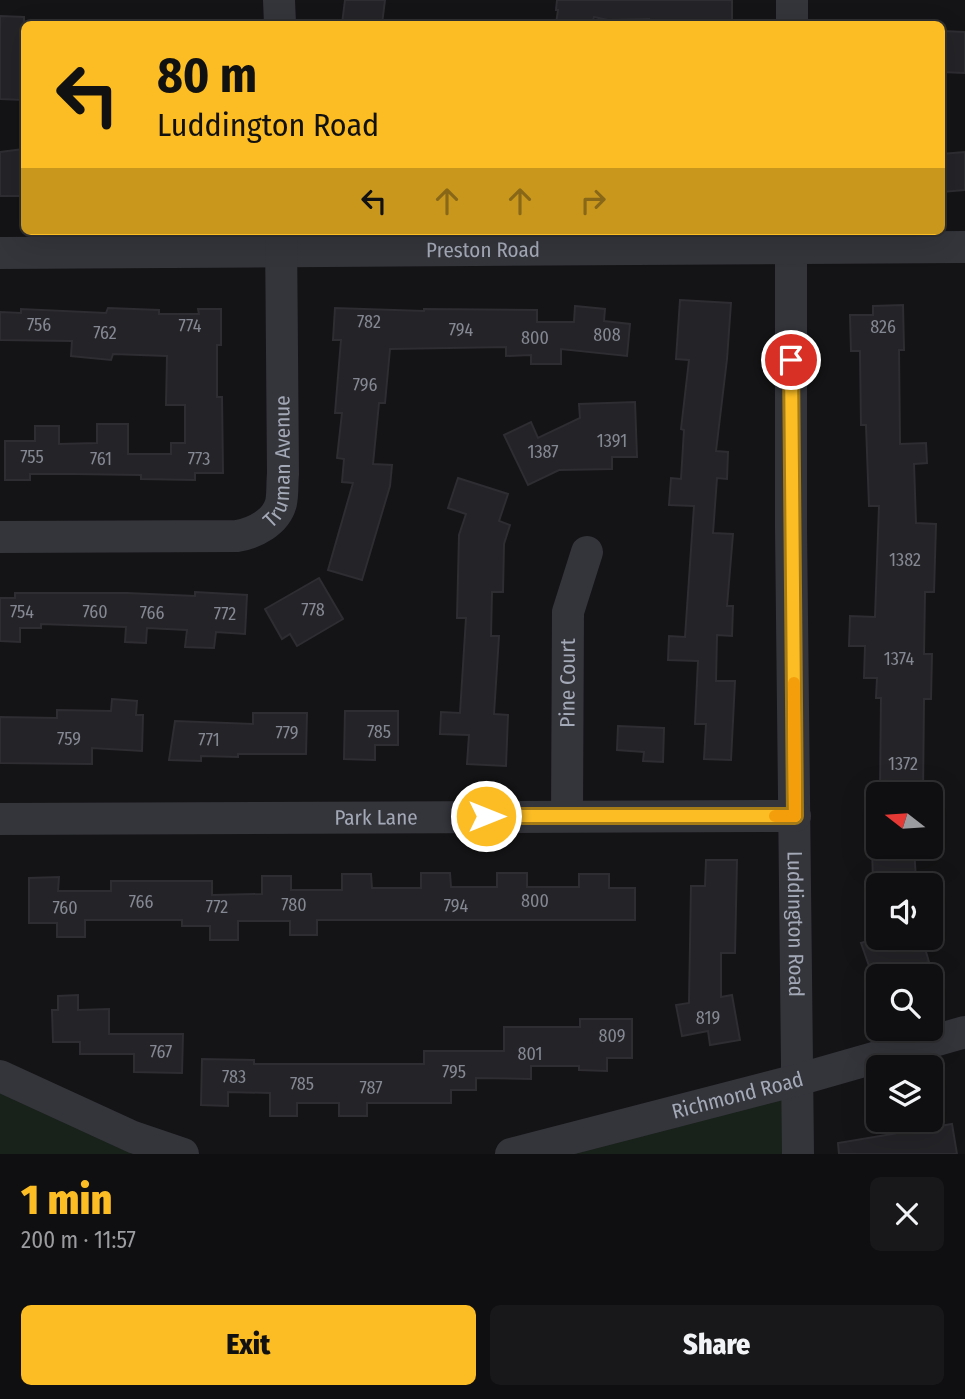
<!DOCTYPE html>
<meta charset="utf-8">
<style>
:root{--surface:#0f0e10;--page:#181719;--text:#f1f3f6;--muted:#9b9c9f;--line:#2f2e30;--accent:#fcbd24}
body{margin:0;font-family:"Fira Sans Condensed",sans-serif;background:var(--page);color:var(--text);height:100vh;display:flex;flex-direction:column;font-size:26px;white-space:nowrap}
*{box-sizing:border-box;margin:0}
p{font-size:23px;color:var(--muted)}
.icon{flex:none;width:38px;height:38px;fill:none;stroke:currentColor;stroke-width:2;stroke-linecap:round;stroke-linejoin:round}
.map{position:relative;height:1154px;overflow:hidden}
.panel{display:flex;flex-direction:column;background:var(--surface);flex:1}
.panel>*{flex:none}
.hud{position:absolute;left:21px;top:21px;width:924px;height:214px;border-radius:10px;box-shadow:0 7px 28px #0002,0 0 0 2px var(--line);background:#fcbd24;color:#111;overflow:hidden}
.needle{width:46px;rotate:287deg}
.buttons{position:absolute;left:866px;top:782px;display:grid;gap:14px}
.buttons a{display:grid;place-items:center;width:77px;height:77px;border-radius:10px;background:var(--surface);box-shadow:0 7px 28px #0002,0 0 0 2px var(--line);font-size:35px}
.pin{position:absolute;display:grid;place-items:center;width:60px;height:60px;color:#fff;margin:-30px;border:4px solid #fff;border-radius:50%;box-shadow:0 2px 7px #0007}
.me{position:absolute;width:77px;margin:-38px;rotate:90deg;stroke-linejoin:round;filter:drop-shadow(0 0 5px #0008)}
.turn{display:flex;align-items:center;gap:24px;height:147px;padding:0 21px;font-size:32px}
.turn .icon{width:91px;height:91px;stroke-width:2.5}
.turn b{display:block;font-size:49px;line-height:60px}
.lanes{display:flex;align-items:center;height:66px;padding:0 21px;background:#0003;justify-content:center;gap:35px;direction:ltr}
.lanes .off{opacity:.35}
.round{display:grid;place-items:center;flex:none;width:74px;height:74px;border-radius:10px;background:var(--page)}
.head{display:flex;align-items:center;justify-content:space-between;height:119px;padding:0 21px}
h1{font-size:42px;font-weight:800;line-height:52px;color:var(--accent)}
.action{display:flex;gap:14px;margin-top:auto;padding:14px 21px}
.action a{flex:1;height:80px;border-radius:10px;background:var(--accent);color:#111;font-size:28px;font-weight:800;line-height:80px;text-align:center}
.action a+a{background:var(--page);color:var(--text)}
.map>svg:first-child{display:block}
.green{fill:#19211b}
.building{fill:#242327;stroke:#2e2d32;stroke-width:2}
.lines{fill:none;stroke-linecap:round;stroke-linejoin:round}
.minor{stroke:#34353b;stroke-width:32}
.route-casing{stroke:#a47b17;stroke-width:18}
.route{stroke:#fcbd24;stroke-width:12}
.slow{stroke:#f59e0b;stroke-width:12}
.labels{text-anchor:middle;stroke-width:7;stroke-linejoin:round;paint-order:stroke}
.number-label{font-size:18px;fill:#848893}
.street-label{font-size:21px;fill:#a4a9b7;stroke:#0f0e10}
</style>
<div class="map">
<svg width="965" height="1154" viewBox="0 0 965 1154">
<rect width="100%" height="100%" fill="#141315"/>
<g class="green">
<polygon points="0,1076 183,1154 0,1154"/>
<polygon points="797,1080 798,1154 511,1154"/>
</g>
<g class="building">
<polygon points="345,0 385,0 382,24 342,24"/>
<polygon points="557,0 732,0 732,24 649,24 649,19 608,20 594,17 592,24 556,24 558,10 556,10"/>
<polygon points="0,16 24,17 24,100 0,99"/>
<polygon points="942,31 965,32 965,73 942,72"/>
<polygon points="24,149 24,196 0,196 0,152"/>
<polygon points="965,152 965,190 942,192 942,154"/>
<polygon points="680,300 731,303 727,359 716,451 728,452 727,479 717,478 713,533 733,534 727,606 733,606 732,636 717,635 716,681 735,681 731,760 704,759 706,724 695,724 698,661 668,660 669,636 685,637 694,506 669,505 671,478 681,479 684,430 681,429 689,360 676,359"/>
<polygon points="903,305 904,350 899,350 900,444 926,443 927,463 914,464 916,523 936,524 934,592 925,592 924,654 932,654 931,699 924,699 923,794 880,794 881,698 876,698 877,678 864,678 865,646 849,646 850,616 875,617 879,506 869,506 866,425 861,425 860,351 851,351 850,315 873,315 873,306"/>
<polygon points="575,306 605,309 604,321 630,324 627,356 561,349 561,364 531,364 531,355 506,356 506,347 390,349 385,403 379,403 373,464 392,465 390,486 362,580 328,570 353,483 342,482 344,459 337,458 342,413 335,413 341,340 333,340 335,308 424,311 424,309 537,310 537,322 574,322"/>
<polygon points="108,308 159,310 159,314 199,314 198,309 221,309 221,345 217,345 217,397 222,397 223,473 195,473 195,480 141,479 141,475 75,474 30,474 30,480 5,480 5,441 35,441 35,426 59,426 59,444 97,443 97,424 128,424 128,454 171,454 171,443 185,443 185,405 166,405 167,356 113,354 111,360 71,356 72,341 0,340 0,312 21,313 21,309 106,313"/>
<polygon points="635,402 637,457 612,457 612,469 559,470 528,485 504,435 531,422 538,438 580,418 579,404"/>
<polygon points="458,478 508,494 499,521 510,525 504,544 503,592 492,592 491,636 499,636 494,714 508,715 506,766 467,764 469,735 440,734 441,712 460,713 466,618 457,618 459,535 466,514 448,508"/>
<polygon points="319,578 343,619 297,646 290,634 282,639 265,609"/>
<polygon points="195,592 247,595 245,634 216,632 214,648 185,647 187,630 147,628 146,643 125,642 126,627 41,624 41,628 20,628 20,642 0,641 0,598 15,598 15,593 127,593 195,596"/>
<polygon points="112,699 137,701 136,715 143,715 142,751 92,748 92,764 0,763 0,717 57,718 57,710 111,711"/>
<polygon points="345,711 398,711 398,745 375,745 375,760 344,759"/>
<polygon points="253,713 307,713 306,754 238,754 238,757 201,756 201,761 169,760 175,721 253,724"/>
<polygon points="618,726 664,728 663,762 643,761 644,752 617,750"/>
<polygon points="872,847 914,847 916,880 873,882"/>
<polygon points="706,860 737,860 735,953 721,953 721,997 732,995 740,1040 710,1045 708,1031 682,1036 676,1005 689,1003 691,886 705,886"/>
<polygon points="421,873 450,873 451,887 497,887 497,873 527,873 527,887 579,887 579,874 609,874 609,888 635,888 635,920 317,920 317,935 290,935 290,921 238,921 238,940 210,940 210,926 182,926 182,920 85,920 85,937 57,937 57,923 29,923 29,878 59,877 58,891 111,891 111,881 212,881 212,895 262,894 262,876 291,876 291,890 342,890 342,874 371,874 372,888 421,888"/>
<polygon points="878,938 922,938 929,962 886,976 878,976 878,979 874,980 861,943"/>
<polygon points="78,995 78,1010 109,1009 109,1034 183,1034 182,1073 134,1072 134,1054 80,1054 80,1042 53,1042 52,1010 58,1010 58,996"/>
<polygon points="580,1019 632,1019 632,1058 607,1058 607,1071 579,1070 579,1066 531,1066 531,1079 476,1078 476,1090 451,1090 451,1103 367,1103 367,1116 339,1116 339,1103 297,1103 297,1116 270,1116 270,1093 228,1092 228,1106 201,1105 202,1059 254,1060 254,1064 424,1064 424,1051 504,1051 504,1027 580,1027"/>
<polygon points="952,1124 957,1154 839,1154 838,1143"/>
</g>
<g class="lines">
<g class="minor">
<polyline points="279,0 280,24"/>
<polyline points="792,24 792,0"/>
<path id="s1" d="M791,231v297l7,626"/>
<path id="s2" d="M0,253l965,-6"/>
<path id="s3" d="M0,537l237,-1c18,-3 39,-14 44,-33 2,-9 1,-20 2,-29l-2,-243"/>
<path id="s4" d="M567,816l1,-204 19,-60"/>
<path id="s5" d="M0,819l795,-3"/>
<polyline points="0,1076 133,1137 183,1154"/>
<path id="s6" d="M511,1154l286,-74 168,-48"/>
</g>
</g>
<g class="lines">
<g class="route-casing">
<polyline id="route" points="486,816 795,816 791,360"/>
</g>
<use href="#route" class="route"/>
<polyline class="slow" points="775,816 795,816 794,683"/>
</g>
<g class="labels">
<g class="number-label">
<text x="369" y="328">782</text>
<text x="39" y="331">756</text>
<text x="190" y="332">774</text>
<text x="883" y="333">826</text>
<text x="461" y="336">794</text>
<text x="105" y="339">762</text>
<text x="607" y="341">808</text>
<text x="535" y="344">800</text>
<text x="365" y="391">796</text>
<text x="612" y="447">1391</text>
<text x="543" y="458">1387</text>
<text x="32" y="463">755</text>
<text x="101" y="465">761</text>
<text x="199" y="465">773</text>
<text x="905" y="566">1382</text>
<text x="313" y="616">778</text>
<text x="22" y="618">754</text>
<text x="95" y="618">760</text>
<text x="152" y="619">766</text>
<text x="225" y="620">772</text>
<text x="899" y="665">1374</text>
<text x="379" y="738">785</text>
<text x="287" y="739">779</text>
<text x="69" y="745">759</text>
<text x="209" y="746">771</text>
<text x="903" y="770">1372</text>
<text x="535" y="907">800</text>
<text x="141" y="908">766</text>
<text x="294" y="911">780</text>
<text x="456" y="912">794</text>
<text x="217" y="913">772</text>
<text x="65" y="914">760</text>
<text x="708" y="1024">819</text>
<text x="612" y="1042">809</text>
<text x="161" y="1058">767</text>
<text x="530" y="1060">801</text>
<text x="454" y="1078">795</text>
<text x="234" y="1083">783</text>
<text x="302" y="1090">785</text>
<text x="371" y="1094">787</text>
</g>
<g class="street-label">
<text dy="7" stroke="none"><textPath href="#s2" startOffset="483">Preston Road</textPath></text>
<text dy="7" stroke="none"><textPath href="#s3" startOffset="336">Truman Avenue</textPath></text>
<text dy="7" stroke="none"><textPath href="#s4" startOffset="133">Pine Court</textPath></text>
<text dy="7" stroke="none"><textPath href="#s5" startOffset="376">Park Lane</textPath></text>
<text dy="7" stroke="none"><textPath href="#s1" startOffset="693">Luddington Road</textPath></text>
<text dy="7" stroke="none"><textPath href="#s6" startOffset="234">Richmond Road</textPath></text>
</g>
</g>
</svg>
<div class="buttons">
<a><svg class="needle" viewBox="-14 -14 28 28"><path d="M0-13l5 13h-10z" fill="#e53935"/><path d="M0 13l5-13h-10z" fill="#9b9c9f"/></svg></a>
<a><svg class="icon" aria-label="sound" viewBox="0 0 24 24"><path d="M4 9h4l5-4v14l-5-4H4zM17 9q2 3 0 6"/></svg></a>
<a><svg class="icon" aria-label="search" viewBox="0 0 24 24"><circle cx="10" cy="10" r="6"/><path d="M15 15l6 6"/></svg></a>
<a><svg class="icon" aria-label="layers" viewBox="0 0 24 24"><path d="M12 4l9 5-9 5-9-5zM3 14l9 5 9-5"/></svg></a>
</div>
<div class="pin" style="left:791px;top:360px;background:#d93025"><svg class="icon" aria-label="arrive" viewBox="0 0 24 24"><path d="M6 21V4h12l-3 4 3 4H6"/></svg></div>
<svg class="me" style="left:486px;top:816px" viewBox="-20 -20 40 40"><circle r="17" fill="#fcbd24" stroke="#fff" stroke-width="3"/><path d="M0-11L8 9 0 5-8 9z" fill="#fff"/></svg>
<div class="hud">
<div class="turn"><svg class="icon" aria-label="left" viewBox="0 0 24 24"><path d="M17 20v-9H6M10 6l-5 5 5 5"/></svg><div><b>80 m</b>Luddington Road</div></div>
<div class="lanes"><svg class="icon" aria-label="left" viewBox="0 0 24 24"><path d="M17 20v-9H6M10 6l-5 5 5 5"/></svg><svg class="icon off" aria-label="ahead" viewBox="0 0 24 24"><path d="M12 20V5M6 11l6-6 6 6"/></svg><svg class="icon off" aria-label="ahead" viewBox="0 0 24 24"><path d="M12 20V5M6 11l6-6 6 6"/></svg><svg class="icon off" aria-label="right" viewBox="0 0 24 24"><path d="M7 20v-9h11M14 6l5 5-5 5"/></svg></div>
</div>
</div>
<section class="panel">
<div class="head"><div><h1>1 min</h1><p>200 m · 11:57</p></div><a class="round"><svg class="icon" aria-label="close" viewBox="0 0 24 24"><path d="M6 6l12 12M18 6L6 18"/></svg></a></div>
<div class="action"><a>Exit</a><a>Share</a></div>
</section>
